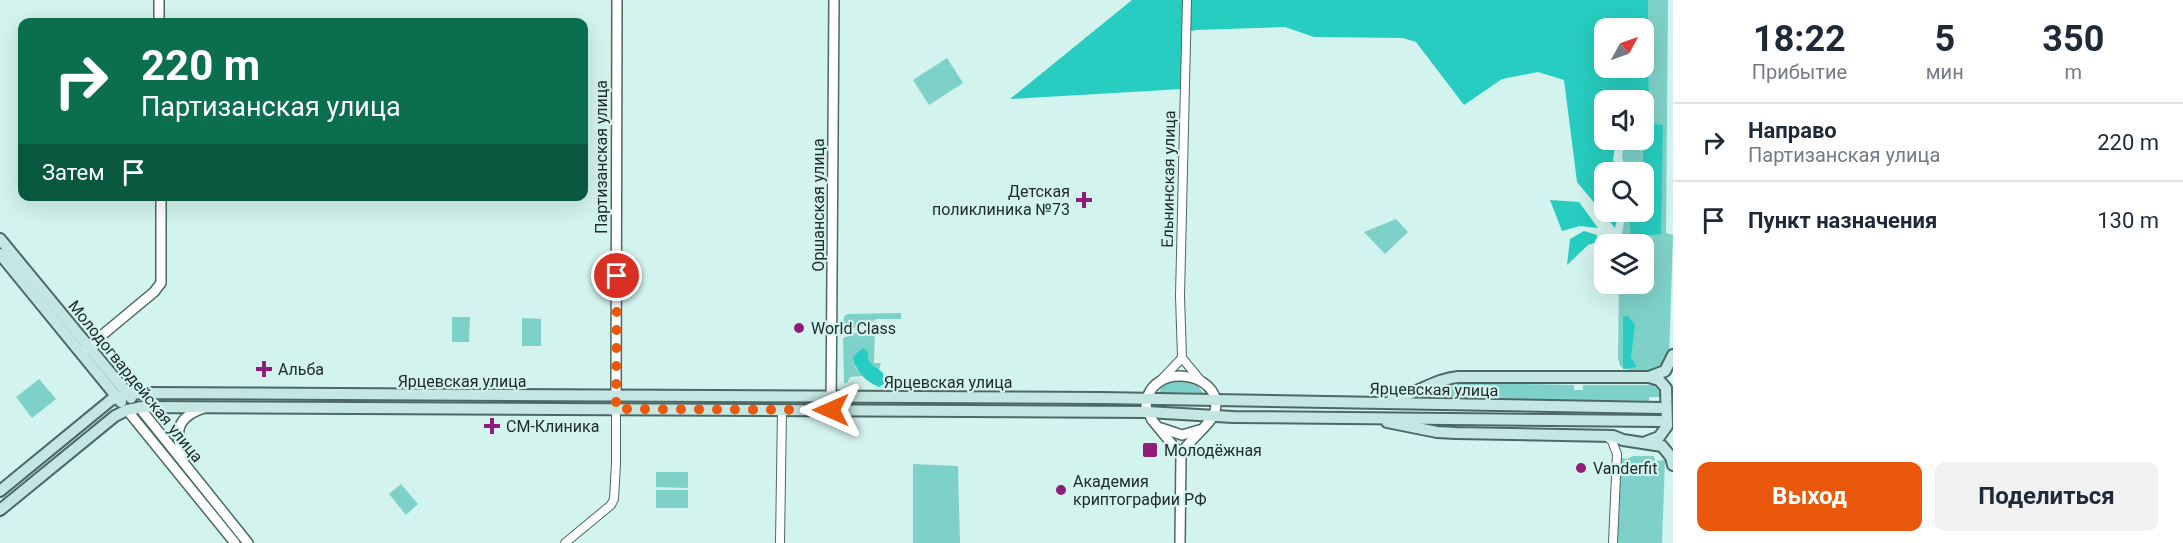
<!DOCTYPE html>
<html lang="ru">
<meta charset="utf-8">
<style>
:root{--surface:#fff;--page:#f2f2f3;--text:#1f2937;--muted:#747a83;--line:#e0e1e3;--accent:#ea580c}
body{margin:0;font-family:Roboto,sans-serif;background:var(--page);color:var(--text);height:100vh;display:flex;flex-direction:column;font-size:22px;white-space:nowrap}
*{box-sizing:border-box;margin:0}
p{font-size:20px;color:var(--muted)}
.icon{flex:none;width:33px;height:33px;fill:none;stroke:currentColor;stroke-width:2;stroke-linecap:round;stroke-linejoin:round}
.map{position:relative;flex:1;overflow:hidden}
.drawer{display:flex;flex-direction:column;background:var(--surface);width:510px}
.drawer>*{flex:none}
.banner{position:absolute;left:18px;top:18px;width:570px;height:183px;border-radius:12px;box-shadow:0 6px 24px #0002;background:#0b6e4f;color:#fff;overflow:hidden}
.needle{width:39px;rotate:50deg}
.controls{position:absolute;left:1594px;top:18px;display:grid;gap:12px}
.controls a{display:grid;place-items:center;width:60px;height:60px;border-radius:12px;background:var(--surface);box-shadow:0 6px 24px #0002;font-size:30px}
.pin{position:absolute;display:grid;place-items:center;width:51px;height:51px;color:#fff;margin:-26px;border:3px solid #fff;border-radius:50%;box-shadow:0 2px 6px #0007}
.me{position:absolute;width:66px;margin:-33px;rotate:270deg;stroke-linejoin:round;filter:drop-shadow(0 0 4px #0008)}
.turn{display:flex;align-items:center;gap:21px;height:126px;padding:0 24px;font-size:27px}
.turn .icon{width:78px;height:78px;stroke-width:2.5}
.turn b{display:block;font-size:42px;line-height:51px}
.then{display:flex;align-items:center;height:57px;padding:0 24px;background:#0003;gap:12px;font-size:22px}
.eta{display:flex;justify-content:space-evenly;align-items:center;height:102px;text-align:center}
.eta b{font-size:36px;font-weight:700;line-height:42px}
.cta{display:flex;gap:12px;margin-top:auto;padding:12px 24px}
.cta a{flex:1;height:69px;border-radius:12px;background:var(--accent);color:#fff;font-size:24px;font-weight:700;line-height:69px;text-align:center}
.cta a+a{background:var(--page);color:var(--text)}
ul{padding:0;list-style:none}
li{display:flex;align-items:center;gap:18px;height:78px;padding:0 24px;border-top:2px solid var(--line)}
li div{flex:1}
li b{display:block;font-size:22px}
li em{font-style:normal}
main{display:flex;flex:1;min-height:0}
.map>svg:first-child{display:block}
.green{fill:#7ed1c8}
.forest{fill:#27cdc0;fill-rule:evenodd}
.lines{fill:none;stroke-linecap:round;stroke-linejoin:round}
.minor-casing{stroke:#4c6864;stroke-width:10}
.tertiary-casing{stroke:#4c6864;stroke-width:12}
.secondary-casing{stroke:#4c6864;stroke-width:14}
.minor{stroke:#fff;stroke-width:8}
.tertiary{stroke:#fff;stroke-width:9}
.secondary{stroke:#c5e7e4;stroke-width:10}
.route{stroke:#ea580c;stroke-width:10;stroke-dasharray:0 18}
.poi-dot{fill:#901c7c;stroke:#d3f3ee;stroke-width:2}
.labels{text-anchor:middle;stroke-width:4.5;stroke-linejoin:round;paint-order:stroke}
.street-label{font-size:16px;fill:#202c2b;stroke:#d3f3ee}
.poi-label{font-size:16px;fill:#202c2b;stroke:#d3f3ee;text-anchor:start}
</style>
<main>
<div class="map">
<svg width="1673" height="543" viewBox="0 0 1673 543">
<rect width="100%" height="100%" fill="#d3f3ee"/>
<g class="green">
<path d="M1648,0h20l-2,233 7,2 -4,122c-3,4 -5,9 -10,11 -9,5 -31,4 -39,-2l-2,-9 1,-73h25v-40h-24l6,-32h18v-40h-18l-4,-15 2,-17h20v-28h5z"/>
<polygon points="947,58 963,83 929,105 913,80"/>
<polygon points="1396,219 1408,232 1385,254 1364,232"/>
<polygon points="901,313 901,319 877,319 843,333 844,316 848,314"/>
<polygon points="452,317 470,317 469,342 452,342"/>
<polygon points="522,318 541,319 541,346 522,346"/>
<polygon points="875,325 874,363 881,363 879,370 871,365 867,358 855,367 862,376 850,377 847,383 844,383 843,338"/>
<polygon points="1175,378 1196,383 1203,393 1159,392 1164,384"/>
<polygon points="39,379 56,399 32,418 16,397"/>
<polygon points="1473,383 1574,385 1574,390 1583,390 1583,385 1653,385 1659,390 1660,397 1649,397 1649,401 1436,398 1429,394 1446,385"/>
<polygon points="1633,456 1654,456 1655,461 1665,460 1662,543 1617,543 1621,458 1627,459"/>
<polygon points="913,464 958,466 960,543 913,543"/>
<polygon points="656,472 688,472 688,488 656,487"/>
<polygon points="401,484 418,504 406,515 389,494"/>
<rect x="656" y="490" width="32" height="18"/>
</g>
<g class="forest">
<path d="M1132,0h516l1,112h-5v-12h-39v40h11l-3,19 3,13h-11v40h14l-4,16 -38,-46 -13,-102 -26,-8 -36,7 -38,26 -48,-63 -13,-4 -89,-1 -29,-10 -89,3 -13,3 -1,56 -172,10zM1605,28h39v40h-39z"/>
<polygon points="1645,123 1663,125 1661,234 1631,237 1630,222 1634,212 1644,212 1644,172 1642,172"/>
<polygon points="1550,200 1579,202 1598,228 1580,226 1562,231"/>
<polygon points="1584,231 1597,235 1598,242 1588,245 1567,265 1570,239"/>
<polygon points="1628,316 1635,325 1631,357 1637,367 1623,369 1623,317"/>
<path d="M863,348l5,4c-2,12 8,14 15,21l1,11 -5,3c-14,-6 -23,-15 -26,-30z"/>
</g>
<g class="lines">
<g class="minor-casing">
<g id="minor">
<polyline points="1182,358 1180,296 1187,0"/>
<polyline points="1182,358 1202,382"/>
<polyline points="1160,381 1182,358"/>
<polyline points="1605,435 1612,441 1617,454 1613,543"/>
<polyline points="565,543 611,505 614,499 616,463 616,409"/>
<polyline points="780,543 782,410"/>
</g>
</g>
<g class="tertiary-casing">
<g id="tertiary">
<polyline points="159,0 159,22"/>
<polyline points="83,351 154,292 161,283 161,196"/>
<polyline points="139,407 248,543"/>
<polyline points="616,409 617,0"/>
<polyline points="127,410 235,543"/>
<polyline points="831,410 834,0"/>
<polyline points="1161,428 1182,435 1199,430"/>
<path d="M185,457c-12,-23 -9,-40 19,-49"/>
<path d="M1180,543l1,-88c7,-16 30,-29 34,-44 10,-40 -68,-51 -69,-4l6,13 29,35"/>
</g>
</g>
<g class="secondary-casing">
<g id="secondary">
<polyline points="0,239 131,398"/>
<polyline points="0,254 121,402"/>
<path d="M1392,399c24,-4 42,-20 66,-22h191l16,-6 8,-16"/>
<polyline points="1387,422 1437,432 1456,433 1613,436 1623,440 1662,446 1671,457 1673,465"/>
<polyline points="1646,442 1659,437 1667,426 1666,388 1659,380 1649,377"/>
<polyline points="0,491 111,400 128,394 145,393 1102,398 1660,408"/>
<polyline points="0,510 115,416 127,410 143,407 1147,412 1233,417 1660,421"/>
</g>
</g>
<use href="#minor" class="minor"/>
<use href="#tertiary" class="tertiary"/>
<use href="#secondary" class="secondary"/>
</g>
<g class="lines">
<polyline class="route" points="617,276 616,409 831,410"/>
</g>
<g class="poi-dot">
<path d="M1081 191h6v6h6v6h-6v6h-6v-6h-6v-6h6z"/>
<circle cx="799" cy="328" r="6"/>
<path d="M261 360h6v6h6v6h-6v6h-6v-6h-6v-6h6z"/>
<path d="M489 417h6v6h6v6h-6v6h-6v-6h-6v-6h6z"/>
<rect x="1142" y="442" width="16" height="16" rx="3"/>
<circle cx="1581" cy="468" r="6"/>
<circle cx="1061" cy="490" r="6"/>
</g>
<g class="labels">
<g class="street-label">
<text transform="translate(601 157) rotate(-90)" y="6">Партизанская улица</text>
<text transform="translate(1168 179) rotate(-89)" y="6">Ельнинская улица</text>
<text transform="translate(818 205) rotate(-90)" y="6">Оршанская улица</text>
<text transform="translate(136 381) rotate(51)" y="6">Молодогвардейская улица</text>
<text x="462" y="387">Ярцевская улица</text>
<text x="948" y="388">Ярцевская улица</text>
<text transform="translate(1434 389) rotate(1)" y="6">Ярцевская улица</text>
</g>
<g class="poi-label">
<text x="1070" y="197" text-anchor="end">Детская<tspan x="1070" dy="18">поликлиника №73</tspan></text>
<text x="811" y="334">World Class</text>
<text x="278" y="375">Альба</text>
<text x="506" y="432">СМ-Клиника</text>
<text x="1164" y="456">Молодёжная</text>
<text x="1593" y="474">Vanderfit</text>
<text x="1073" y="487">Академия<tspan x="1073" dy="18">криптографии РФ</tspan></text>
</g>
</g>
</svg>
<div class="controls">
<a><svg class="needle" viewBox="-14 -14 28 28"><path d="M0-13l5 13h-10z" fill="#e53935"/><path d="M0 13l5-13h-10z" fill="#747a83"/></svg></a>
<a><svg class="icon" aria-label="sound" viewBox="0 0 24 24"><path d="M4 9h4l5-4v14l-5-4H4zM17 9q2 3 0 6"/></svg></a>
<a><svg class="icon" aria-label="search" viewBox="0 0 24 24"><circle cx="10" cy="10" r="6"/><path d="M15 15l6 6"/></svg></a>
<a><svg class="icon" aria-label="layers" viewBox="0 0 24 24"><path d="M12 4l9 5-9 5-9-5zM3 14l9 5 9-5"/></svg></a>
</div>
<div class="pin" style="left:617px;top:276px;background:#d93025"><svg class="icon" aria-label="arrive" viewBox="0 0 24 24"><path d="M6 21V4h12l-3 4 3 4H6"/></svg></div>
<svg class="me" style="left:831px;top:410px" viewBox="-20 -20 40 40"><path d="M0-17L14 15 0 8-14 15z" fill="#ea580c" stroke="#fff" stroke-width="4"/></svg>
<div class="banner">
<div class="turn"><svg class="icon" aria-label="right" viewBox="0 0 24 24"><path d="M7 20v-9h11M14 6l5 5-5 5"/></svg><div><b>220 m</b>Партизанская улица</div></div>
<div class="then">Затем<svg class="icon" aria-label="arrive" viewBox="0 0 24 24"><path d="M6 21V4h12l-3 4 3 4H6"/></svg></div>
</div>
</div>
<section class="drawer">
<div class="eta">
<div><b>18:22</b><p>Прибытие</p></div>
<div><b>5</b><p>мин</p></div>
<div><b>350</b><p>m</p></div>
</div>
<ul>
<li><svg class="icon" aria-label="right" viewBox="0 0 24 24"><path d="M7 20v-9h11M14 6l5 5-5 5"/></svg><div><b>Направо</b><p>Партизанская улица</p></div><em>220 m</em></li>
<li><svg class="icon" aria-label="arrive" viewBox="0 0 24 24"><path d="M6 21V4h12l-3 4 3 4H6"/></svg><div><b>Пункт назначения</b></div><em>130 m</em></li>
</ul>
<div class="cta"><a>Выход</a><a>Поделиться</a></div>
</section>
</main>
